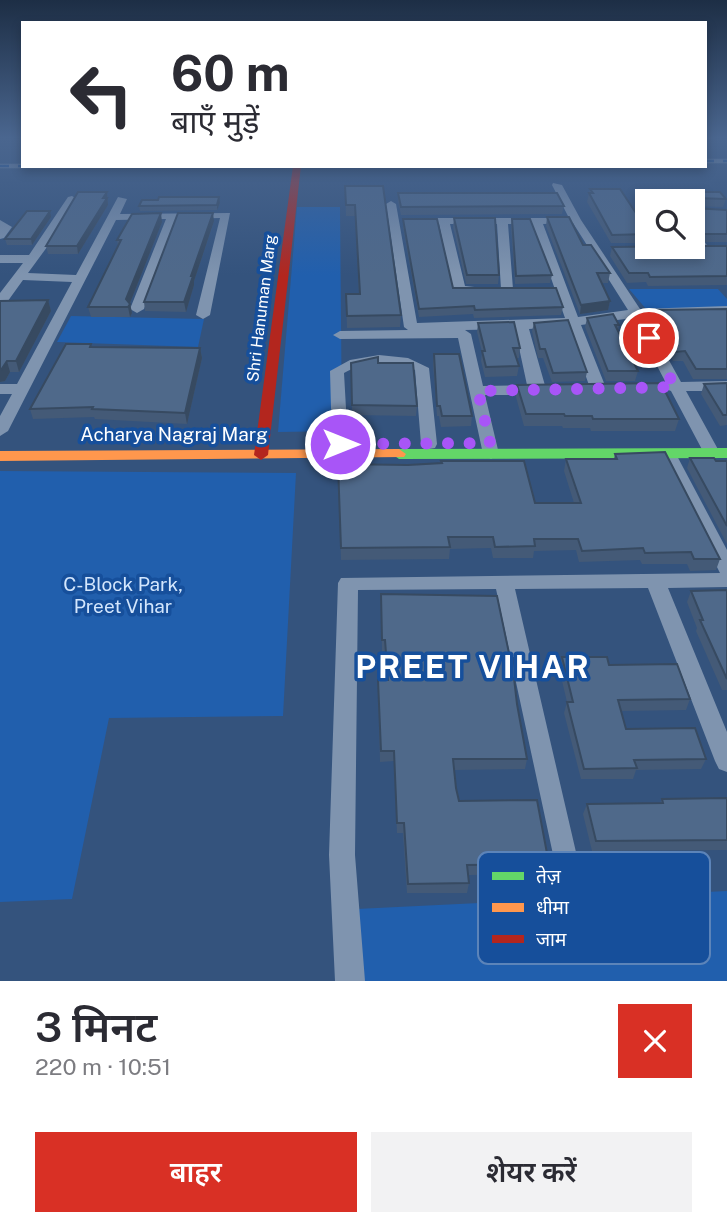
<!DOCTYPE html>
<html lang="hi">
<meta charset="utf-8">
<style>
:root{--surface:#fff;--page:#f2f2f3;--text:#2b2b33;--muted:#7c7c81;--accent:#d93025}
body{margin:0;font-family:"Public Sans","Noto Sans Devanagari",sans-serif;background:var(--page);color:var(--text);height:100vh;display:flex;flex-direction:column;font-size:26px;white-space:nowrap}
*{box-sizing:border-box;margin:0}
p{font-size:23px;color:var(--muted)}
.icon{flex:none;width:38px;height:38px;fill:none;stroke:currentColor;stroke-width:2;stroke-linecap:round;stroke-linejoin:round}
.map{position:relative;height:981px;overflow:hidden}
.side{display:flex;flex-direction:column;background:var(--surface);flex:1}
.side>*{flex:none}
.top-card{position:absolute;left:21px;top:21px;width:686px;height:147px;border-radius:0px;box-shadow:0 4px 10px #0003;background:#fff;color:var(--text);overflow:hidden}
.controls{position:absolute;left:635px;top:189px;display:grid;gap:14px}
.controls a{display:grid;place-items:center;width:70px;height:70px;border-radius:0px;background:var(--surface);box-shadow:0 4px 10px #0003;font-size:35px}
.pin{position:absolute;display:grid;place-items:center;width:60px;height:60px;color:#fff;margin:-30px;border:4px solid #fff;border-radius:50%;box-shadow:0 2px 7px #0007}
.me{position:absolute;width:77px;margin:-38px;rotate:90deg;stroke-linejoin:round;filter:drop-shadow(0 0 5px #0008)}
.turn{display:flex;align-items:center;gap:24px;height:147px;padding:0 35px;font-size:32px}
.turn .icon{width:91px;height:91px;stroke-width:2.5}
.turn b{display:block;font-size:49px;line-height:60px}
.round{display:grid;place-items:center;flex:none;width:74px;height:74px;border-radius:0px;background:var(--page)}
.head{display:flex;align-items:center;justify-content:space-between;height:119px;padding:0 35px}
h1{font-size:42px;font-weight:600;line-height:52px}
.button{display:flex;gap:14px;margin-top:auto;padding:14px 35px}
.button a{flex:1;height:80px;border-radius:0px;background:var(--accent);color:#fff;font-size:28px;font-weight:600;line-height:80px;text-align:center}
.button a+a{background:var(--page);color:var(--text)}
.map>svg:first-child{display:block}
.green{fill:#215fad}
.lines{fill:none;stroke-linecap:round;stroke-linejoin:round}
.street{fill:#7f94af;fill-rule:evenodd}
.fast{fill:#63d668;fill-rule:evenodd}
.slow{fill:#ff974d;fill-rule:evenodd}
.jam{fill:#b3261e;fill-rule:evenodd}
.rail-casing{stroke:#7f93ad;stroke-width:4.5}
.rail{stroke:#164f9b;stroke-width:2.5;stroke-dasharray:9;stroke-linecap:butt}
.wall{fill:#445a77}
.shaded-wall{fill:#374a61}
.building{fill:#4f698a;stroke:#374a61;stroke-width:2}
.route{stroke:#a855f7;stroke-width:12;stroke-dasharray:0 21.6}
.labels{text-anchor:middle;stroke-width:7;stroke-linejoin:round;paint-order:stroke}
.far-street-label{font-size:16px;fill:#fff;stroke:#164f9b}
.street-label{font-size:19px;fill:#fff;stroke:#164f9b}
.park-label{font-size:19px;fill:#d3e6fd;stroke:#164f9b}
.near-district-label{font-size:32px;font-weight:bold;letter-spacing:2px;fill:#fff;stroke:#164f9b}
.key{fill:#164f9b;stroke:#5c84b9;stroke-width:2}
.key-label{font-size:19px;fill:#fff}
</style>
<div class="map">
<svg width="727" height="981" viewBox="0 0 727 981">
<rect width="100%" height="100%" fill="#34537d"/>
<g class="green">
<polygon points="297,207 340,207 342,431 278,432"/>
<polygon points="629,289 718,289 727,299 727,308 647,310"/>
<polygon points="71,316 204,319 198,347 57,342"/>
<polygon points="0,471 296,473 283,716 109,718 72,899 0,902"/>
<polygon points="727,891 727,981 337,981 336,910"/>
</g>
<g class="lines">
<g class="street">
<polygon points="705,137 722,137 705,140"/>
<path d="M553,183l9,2 19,35 59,89 87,-3v8l-82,3 36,65 46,-1v10h-41l34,62 -2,4h-12l-35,-66 -11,-4 6,-4 -34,-65 -51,7 25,63 -8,5 -8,-5 -22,-62 -39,3 17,60 -10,6h-51l14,59 -8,5 -8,-5 -25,-116 -118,1 -7,-4 7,-4 68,-1 -4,-3 -18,-123 5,-3 5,3 21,119 148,-5 -33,-94h-24l5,65 -6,4 -6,-4 -4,-65h-47l15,62 19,2 1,3c-7,6 -25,5 -32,-1l-14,-66h-24l-6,-3 6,-3h154l-17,-33zM573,223l55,87 -50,7 -35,-93zM515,329l12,56 -44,1 -12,-52 -6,-4z"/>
<polygon points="72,196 77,199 61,228 28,273 76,275 118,197 127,199 120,214 230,213 210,315 203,319 196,315 220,218 177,219 144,309 137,313 130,309 166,219 116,220 8,431 0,436 0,416 12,394 0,394 0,384 17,384 72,282 23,280 5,305 0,306 0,293 23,263 0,263 0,255 29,255 68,197"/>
<polygon points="0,220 12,227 4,238 0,239"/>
<polygon points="693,230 697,231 709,248 707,250 697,248 693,242"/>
<path d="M379,355l29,3 21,10 8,76 -2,4 -6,1 -8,-5 -6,-74c-21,-10 -51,-9 -71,3l4,71 -8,5 -8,-5 -2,-73 20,-11z"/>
<polygon points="668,449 676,454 727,550 727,587 668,588 727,732 727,772 719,769 715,761 648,588 515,589 582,878 578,887 569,891 560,887 496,589 358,590 355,855 365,981 335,981 329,855 338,583 341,578 720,573 660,454"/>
</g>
<polygon class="fast" points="727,448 727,458 399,459 392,454 399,449"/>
<polygon class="slow" points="399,449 406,454 404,457 0,461 0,451"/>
<polygon class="jam" points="293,166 301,166 268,455 261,460 254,455"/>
<g class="rail-casing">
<g id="rail">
<polyline points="705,161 727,161"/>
<polyline points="0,166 49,166"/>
</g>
</g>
<use href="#rail" class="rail"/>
</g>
<g class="wall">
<polygon points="345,186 383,186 401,315 400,327 347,328 346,294 359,294 355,216 346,216"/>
<polygon points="590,189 644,225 648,226 648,243 611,243 587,202"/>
<polygon points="107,192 108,205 78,254 48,254 46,246"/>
<polygon points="637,192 726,199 723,207 693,206 693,208 727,210 727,242 693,242 693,201 648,201 648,217 635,201"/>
<polygon points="398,193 564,206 562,214 401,215 398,201"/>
<polygon points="219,197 220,203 217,210 140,211 139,206 158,200"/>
<polygon points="51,217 32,245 7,245 5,239"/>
<polygon points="547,217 583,245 610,273 608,283 601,283 610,301 608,310 580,314 546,226"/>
<polygon points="454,218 499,275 498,284 466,284 453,227"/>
<polygon points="403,219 453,288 563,307 561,315 474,318 473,314 419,317 403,227"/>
<polygon points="512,219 552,275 550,283 515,284 511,227"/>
<polygon points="214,221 194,281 194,285 186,312 145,311 144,302"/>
<polygon points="162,222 130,303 132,313 130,317 91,317 88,307 118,246 117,240"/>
<polygon points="727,246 727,285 648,286 646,282 627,283 610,256 612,247"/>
<polygon points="48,300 51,311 19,372 10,372 5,381 0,382 0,301"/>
<polygon points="727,309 727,379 693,379 683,361 673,361 652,324 655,310"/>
<polygon points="587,318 619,325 618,331 638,371 635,381 606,381 585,327"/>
<polygon points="478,323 520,348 519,358 516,358 519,366 517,376 485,377 481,361 482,352 477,332"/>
<polygon points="534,323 587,372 585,381 552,382 543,358 538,358 532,331"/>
<polygon points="92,347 200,348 202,358 187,424 95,419 94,417 33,419 30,409"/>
<polygon points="434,354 472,416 471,426 441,427 439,416 437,416 433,364"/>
<polygon points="351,363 378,363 417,406 416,416 352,415"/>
<polygon points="727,383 727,425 720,426 701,394 704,384"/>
<polygon points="517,385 679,419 675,431 591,431 590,428 563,428 562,426 524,426 516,397"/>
<polygon points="615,454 720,559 716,570 690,571 687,564 642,564 640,560 579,562 576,550 534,551 533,558 493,558 491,548 450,549 449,559 341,560 338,464 408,465 535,503 574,503 564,471 566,459 614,459"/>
<polygon points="690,458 716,461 727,461 727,544 687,468"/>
<polygon points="727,590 727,690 722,690 696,631 697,628 687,602 691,591"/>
<polygon points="381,605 510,658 517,678 515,686 517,704 527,759 525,769 454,770 456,788 459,801 549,864 546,874 468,875 469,883 467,893 407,893 403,833 397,833 394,761 380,762 378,680 387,680 385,651 382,651"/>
<polygon points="562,657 609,665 690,699 686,710 621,711 626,729 706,759 701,769 636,770 633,779 581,779 564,713 567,702 559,668"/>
<polygon points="727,798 727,850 592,851 583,814 587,804 660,803 662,799"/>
</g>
<g class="shaded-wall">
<polygon points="107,192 108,205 78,254 77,246"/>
<polygon points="219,197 220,203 217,210 217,205"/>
<polygon points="50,211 51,217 32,245 31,239"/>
<polygon points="161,213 162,222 128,308 126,299"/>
<polygon points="213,213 214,221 194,281 194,285 186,312 184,302 191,276"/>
<polygon points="48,300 51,311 19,372 16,361"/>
<polygon points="610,301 608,310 580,314 581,305"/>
<polygon points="130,304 132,313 130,317 128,307"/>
<polygon points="200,348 202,358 187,424 185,413"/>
<polygon points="7,361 10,372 5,381 0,382 0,370"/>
</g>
<g class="building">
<polygon points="345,186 383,186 401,315 347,316 346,294 360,294 355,205 346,205"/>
<polygon points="590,189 620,189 644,225 648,226 648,234 612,235 589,193 593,193"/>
<polygon points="78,192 107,192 103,198 107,198 77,246 46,246"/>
<polygon points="637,192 720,192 726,199 695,198 693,201 648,201 648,206"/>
<polygon points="398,193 557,193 564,206 401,207"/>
<polygon points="159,197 219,197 217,205 139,206 142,200 158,200"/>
<polygon points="693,205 693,208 727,210 727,234 693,234"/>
<polygon points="27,211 50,211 31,239 5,239"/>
<polygon points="161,213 126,299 130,304 128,307 88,307 121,240 117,240 132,214"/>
<polygon points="178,213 213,213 191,276 193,276 184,302 144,302"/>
<polygon points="547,217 569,217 583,245 591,245 610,273 597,273 610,301 581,305"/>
<polygon points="454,218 495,218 499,275 467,275"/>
<polygon points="403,219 437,219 453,288 556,288 563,307 475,310 474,306 419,309"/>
<polygon points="512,219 530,219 552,275 516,276"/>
<polygon points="693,246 727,246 727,276 650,277 648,273 629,273 612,247"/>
<polygon points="48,300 16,361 7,361 1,370 0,370 0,301"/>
<polygon points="727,309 727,369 696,369 685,351 675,352 654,315 658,315 655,310"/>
<polygon points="613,314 619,325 615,325 638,371 608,371 587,318"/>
<polygon points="568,320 587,372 553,373 545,349 540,349 534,323"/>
<polygon points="514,322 520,348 513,348 519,366 486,367 482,351 485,351 478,323"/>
<polygon points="66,344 91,344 90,347 200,348 185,413 92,409 93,407 30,409"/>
<polygon points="434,354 459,354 472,416 442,416 440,406 437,406"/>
<polygon points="378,357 378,363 413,363 417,406 352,405 351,363"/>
<polygon points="661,383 679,419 593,419 592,416 565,416 564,414 526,414 517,385"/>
<polygon points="727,383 727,415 723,415 704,384"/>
<polygon points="665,452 720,559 694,559 691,552 645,553 643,548 582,551 578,539 534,539 535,546 495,547 493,537 448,537 450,547 341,548 338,464 408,465 442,463 441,461 524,461 535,503 581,503 566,459 617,459 615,454"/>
<polygon points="690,458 714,458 716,461 727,461 727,526"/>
<polygon points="727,590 727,679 700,620 703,620 691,591"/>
<polygon points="381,594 497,596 510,658 513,658 517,678 514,678 517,704 527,759 453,759 456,788 459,801 537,800 549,864 467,865 469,883 408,884 404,823 397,823 394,751 381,751 378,680 388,680 385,640 382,640"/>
<polygon points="562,657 607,657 609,665 677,664 690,699 618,700 626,729 695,728 706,759 634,760 637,768 584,769 567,702 573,702"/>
<polygon points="727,798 727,840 596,841 587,804 663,803 662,799"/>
</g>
<linearGradient id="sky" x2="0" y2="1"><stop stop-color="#1d2e45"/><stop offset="0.5" stop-color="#4a668f"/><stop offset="1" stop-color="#4a668f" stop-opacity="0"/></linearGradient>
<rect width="727" height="275" fill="url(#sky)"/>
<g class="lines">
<polyline class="route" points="340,444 490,443 478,391 675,387 649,338"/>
</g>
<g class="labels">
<g class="far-street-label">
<text transform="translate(261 308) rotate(-83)" y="6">Shri Hanuman Marg</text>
</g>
<g class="street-label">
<text x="174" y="441">Acharya Nagraj Marg</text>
</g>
<g class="park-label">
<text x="123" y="591">C-Block Park,<tspan x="123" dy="22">Preet Vihar</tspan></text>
</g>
<g class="near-district-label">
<text x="473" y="678">PREET VIHAR</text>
</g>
</g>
<rect x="478" y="852" width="232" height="112" rx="10" class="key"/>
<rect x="492" y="872" width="32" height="8" fill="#63d668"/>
<rect x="492" y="903" width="32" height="9" fill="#ff974d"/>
<rect x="492" y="935" width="32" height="8" fill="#b3261e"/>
<g class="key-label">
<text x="536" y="883">तेज़</text>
<text x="536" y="914">धीमा</text>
<text x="536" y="946">जाम</text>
</g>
</svg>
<div class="controls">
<a><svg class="icon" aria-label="search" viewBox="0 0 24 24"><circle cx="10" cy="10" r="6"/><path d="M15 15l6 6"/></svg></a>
</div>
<div class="pin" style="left:649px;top:338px;background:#d93025"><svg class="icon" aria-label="arrive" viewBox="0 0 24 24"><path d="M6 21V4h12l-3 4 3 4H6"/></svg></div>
<svg class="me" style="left:340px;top:444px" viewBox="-20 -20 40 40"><circle r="17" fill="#a855f7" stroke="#fff" stroke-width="3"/><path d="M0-11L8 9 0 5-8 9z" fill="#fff"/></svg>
<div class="top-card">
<div class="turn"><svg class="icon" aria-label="left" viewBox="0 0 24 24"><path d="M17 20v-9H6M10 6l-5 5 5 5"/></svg><div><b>60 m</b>बाएँ मुड़ें</div></div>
</div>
</div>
<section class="side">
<div class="head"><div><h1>3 मिनट</h1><p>220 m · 10:51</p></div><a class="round" style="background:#d93025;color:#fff"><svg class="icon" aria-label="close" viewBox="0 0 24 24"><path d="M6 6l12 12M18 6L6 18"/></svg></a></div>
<div class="button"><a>बाहर</a><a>शेयर करें</a></div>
</section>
